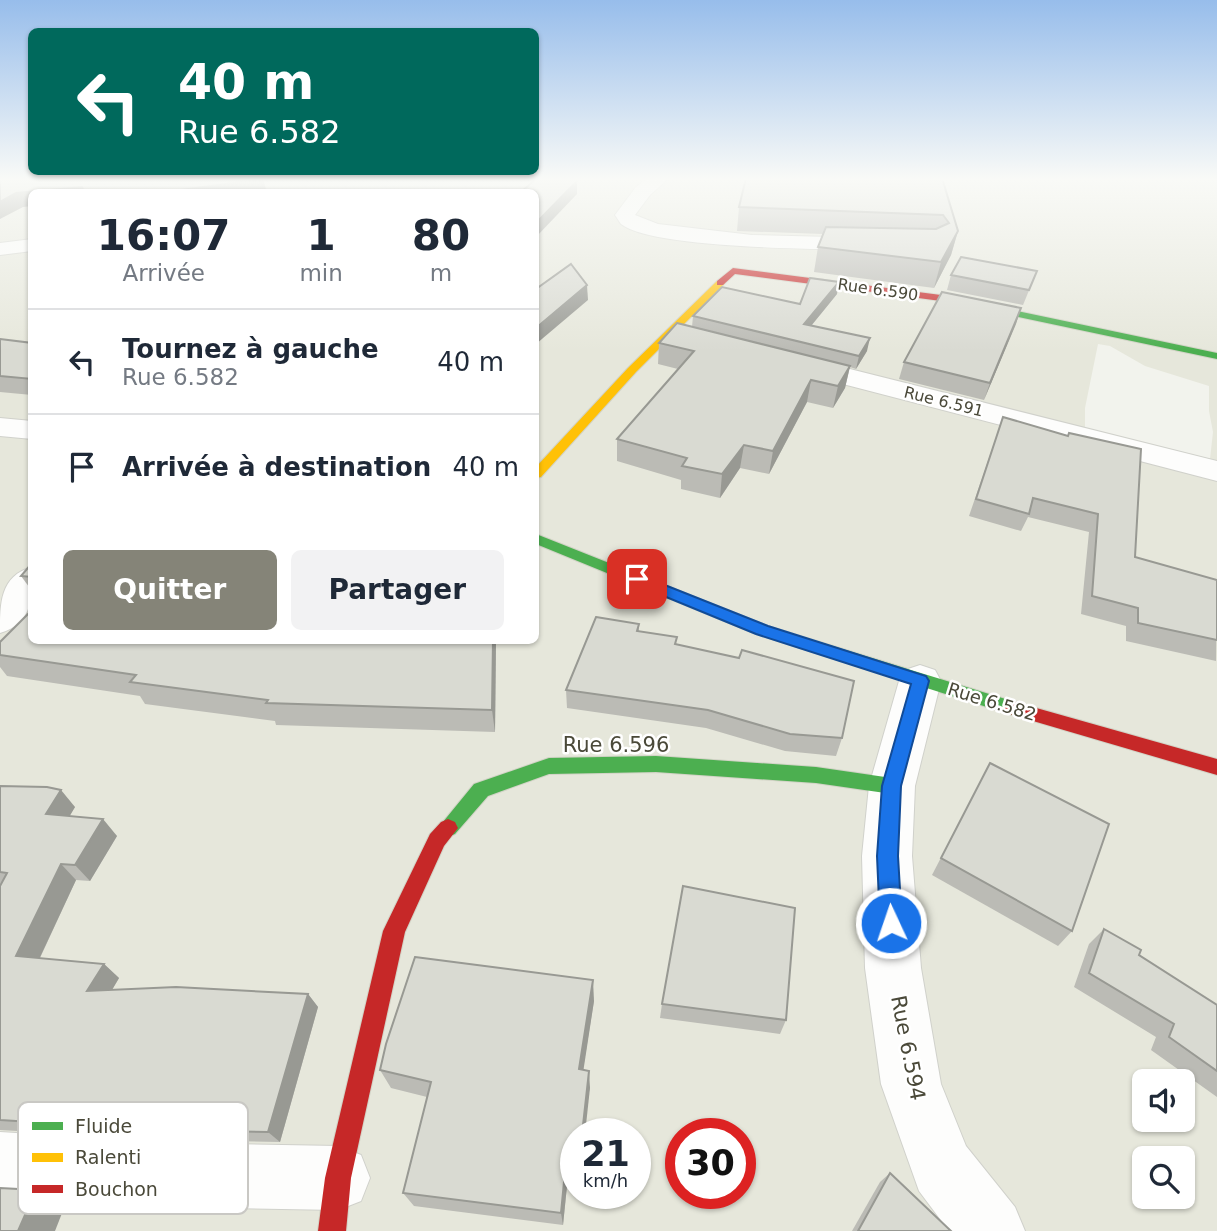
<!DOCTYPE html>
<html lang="fr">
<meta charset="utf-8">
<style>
:root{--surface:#fff;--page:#f2f2f3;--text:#1f2937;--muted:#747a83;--line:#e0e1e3;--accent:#858478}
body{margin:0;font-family:"DejaVu Sans",sans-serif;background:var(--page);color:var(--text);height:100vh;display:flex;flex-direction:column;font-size:26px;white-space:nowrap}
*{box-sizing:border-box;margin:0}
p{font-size:23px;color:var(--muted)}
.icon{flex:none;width:38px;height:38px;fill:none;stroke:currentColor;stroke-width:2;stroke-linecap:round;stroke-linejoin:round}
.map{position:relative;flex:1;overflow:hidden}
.details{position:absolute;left:28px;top:189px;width:511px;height:455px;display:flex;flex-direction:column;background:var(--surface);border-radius:10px;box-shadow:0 2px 5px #0004}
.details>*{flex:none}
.banner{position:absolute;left:28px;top:28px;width:511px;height:147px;border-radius:10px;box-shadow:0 2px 5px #0004;background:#00695c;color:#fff;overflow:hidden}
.tools{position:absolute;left:1132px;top:1069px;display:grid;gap:14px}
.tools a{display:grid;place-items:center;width:63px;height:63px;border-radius:10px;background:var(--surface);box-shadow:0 2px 5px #0004;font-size:35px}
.speed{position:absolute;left:560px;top:1118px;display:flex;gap:14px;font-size:35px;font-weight:700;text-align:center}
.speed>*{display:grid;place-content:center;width:91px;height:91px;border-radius:50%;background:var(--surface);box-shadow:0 2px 5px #0004;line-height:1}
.speed small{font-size:18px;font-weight:400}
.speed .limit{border:10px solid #d22;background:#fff;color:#111}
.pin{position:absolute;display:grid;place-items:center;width:60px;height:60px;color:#fff;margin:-30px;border-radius:14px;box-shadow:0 4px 10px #0006}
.me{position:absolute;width:77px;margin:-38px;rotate:357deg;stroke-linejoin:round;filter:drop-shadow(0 0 5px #0008)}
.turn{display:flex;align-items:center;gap:24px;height:147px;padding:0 35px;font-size:32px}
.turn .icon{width:91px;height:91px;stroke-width:2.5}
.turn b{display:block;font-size:49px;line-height:60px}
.eta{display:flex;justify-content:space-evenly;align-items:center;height:119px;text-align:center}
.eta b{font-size:42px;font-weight:700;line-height:49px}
.button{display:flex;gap:14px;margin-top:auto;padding:14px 35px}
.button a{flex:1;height:80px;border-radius:10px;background:var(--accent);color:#fff;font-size:28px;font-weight:700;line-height:80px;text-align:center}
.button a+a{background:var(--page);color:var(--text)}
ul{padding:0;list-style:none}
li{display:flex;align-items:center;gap:21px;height:105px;padding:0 35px;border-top:2px solid var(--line)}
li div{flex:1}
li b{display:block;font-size:26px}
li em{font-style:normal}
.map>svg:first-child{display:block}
.residential{fill:#e6e7db;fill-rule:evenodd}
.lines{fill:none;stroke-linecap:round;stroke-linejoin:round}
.street-casing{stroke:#d0d1cb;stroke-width:2}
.fast-casing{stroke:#d2d3c6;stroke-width:2}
.slow-casing{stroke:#d2d3c6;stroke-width:2}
.jam-casing{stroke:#d2d3c6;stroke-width:2}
.street{fill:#fdfdfc;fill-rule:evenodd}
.fast{fill:#4caf50;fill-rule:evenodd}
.slow{fill:#ffc107;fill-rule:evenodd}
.jam{fill:#c62828;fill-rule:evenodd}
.wall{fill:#bbbbb5}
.shaded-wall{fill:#989993}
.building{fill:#d9dad2;stroke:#989993;stroke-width:2}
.route{fill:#1a73e8;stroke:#114b97;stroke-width:2}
.labels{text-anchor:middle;stroke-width:5;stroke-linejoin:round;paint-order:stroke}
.far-street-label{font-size:16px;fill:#4a4939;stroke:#fff}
.street-label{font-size:18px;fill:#4a4939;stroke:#fff}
.near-street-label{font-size:21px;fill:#4a4939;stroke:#fff}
.key{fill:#fff;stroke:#c9c8c4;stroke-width:2}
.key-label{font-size:19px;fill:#4a4939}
</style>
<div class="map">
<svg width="1217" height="1231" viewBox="0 0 1217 1231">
<rect width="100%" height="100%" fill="#f2f3ed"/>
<path class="residential" d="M0,178h1217v1053h-1217zM32,192h504v448h-504zM1098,344l12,2 35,20 64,20v25l4,21 -3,27 -78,-17 -47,-14v-20zM1144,1082h39v38h-39zM576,1134h59v60h-59zM681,1134h59v60h-59zM1144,1158h39v39h-39z"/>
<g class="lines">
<g class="street-casing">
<g id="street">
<path d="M648,178h21l-19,17 -15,20 23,9 94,11 119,3 7,2 4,4 -4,4 -7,2c-46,-1 -219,-1 -250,-26 -1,-1 -5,-8 -6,-9l21,-28z"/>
<polygon points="32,239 32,251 0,255 0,243"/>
<polygon points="798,356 1217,461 1217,481 789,370 785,364 789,358"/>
<polygon points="0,418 32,421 32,439 0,436"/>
<path d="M32,567c0,29 2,56 -32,66 0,-30 0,-57 32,-66z"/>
<polygon points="920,665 935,670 941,681 915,786 912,856 921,968 941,1084 966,1146 1015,1207 1025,1231 949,1231 919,1191 881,1084 865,968 862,856 869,786 899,681 905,670"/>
<polygon points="0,1132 174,1143 338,1146 361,1155 370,1178 361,1201 338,1210 174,1207 0,1196"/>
</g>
</g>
<g class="fast-casing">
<g id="fast">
<polygon points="941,295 1217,353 1217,359 938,300 936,298"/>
<polygon points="536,534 768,626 1012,701 1018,703 1021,708 1018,713 1012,715 756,634 536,544"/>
<polygon points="656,756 816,767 892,778 899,780 902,786 899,792 892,794 816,783 656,772 549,774 488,796 455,834 448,837 441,834 438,828 474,784 549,758"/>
</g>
</g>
<g class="slow-casing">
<polygon id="slow" points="717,281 725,283 636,372 541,477 536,478 536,467 628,368"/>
</g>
<g class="jam-casing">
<g id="jam">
<polygon points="733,268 941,295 946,298 941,301 735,274 723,285 717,285 717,281"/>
<polygon points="1012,701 1217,759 1217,775 1006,713 1003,708 1006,703"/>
<polygon points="448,819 455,822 458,828 444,846 405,932 351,1178 346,1231 318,1231 325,1178 383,931 430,834 441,822"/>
</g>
</g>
<use href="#street" class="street"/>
<use href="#fast" class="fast"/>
<use href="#slow" class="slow"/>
<use href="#jam" class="jam"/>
</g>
<g class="wall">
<polygon points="942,178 958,231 951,255 934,288 814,272 818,247 823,234 737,231 739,207"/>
<polygon points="1037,271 1023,305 947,290 951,275"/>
<polygon points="837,294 811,326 867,351 856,369 850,367 845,388 833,408 807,402 769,474 740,468 720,498 681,489 681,480 617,461 617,439 678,369 658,364 659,343 692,327 693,316 800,304"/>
<polygon points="1021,308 984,400 899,379 904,362"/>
<polygon points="0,339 32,343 32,395 0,392"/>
<polygon points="1003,417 1068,436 1069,433 1135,557 1217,580 1216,661 1126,641 1126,626 1081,614 1089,532 1028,517 1021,531 969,516"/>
<polygon points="32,563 32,591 21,576"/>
<polygon points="639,624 639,631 676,644 842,738 836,756 785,751 706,728 567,708 566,690"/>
<polygon points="496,640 495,732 276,725 275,721 145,704 140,696 7,676 0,667 0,642"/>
<polygon points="990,763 1072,931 1058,946 932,875"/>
<polygon points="0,786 75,807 69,816 117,836 90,881 76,880 40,958 104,964 119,978 112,990 308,994 318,1007 280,1142 174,1140 0,1130"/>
<polygon points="1104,929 1139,955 1217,1005 1217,1097 1151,1050 1156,1037 1074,987 1089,944"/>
<polygon points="594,1001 583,1069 590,1088 576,1134 576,1175 568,1176 563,1225 414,1206 403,1193 427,1097 391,1088 380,1070"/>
<polygon points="662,1004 786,1020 780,1034 660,1018"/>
<polygon points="890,1173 951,1231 852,1231 880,1182"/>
</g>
<g class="shaded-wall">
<polygon points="263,179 267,192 165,192"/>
<polygon points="577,181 577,194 536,237 536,223"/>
<polygon points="82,187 85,192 32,192 32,206 23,207 0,219 0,202 16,193"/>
<polygon points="958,231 951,255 934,288 941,262"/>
<polygon points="839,282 837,294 802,337 804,324"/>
<polygon points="587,285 588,300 536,344 536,328"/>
<polygon points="1021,308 1016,324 984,400 990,383"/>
<polygon points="870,338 867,351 856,369 859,356"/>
<polygon points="850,366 845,388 833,408 838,386"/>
<polygon points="811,380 807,402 769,474 773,451"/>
<polygon points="744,445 740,468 720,498 722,474"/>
<polygon points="493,640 496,640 495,732 492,710"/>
<polygon points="61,790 75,807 61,831 46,814"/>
<polygon points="103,819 117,836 90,881 75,865"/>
<polygon points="61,864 76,880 34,970 16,956"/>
<polygon points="104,964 119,978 103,1005 87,991"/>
<polygon points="593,980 594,1001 581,1086 579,1069"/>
<polygon points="308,994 318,1007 280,1142 268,1132"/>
<polygon points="589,1071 590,1088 585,1134 582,1134"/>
<polygon points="566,1161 568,1176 563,1225 561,1213"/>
<polygon points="36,1190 66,1203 55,1231 18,1231"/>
</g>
<g class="building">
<polygon points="0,178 263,178 263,179 165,192 166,192 84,192 82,187 16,193 0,202"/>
<polygon points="537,178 574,178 577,181 536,223 536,192 521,192"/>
<polygon points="746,178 942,178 958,231 941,262 818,247 826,227 936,229 949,223 943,215 739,207"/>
<polygon points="961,257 1037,271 1029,290 951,275"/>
<polygon points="571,264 587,285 536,328 536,289"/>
<polygon points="810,278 839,282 804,324 870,338 859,356 693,316 722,287 800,304"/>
<polygon points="942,292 1021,308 990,383 904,362"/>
<polygon points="677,323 850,366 838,386 811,380 773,451 744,445 722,474 682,466 687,458 617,439 694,351 659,343"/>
<polygon points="0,339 32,343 32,379 0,376"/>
<polygon points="1003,417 1068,436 1069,433 1141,449 1135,557 1217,580 1217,640 1138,623 1138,608 1092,596 1098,514 1033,498 1029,514 976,499"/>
<polygon points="32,563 32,577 21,576"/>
<polygon points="32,610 32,640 493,640 492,710 266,703 268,700 130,682 136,675 0,655 0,642"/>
<polygon points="596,617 639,624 637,631 677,637 675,644 739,658 742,650 854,681 842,738 790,734 708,710 566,690"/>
<polygon points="990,763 1109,824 1072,931 941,858"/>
<polygon points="0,786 47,787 61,790 46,814 103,819 75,865 61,864 16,956 104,964 87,991 176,987 308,994 268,1132 159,1130 0,1120 0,886 7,873 0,872"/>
<polygon points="683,886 795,908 786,1020 662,1004"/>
<polygon points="1104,929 1141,950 1139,955 1217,1005 1217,1071 1169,1037 1174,1024 1089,973"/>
<polygon points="415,957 593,980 579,1069 589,1071 582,1134 576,1134 576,1161 566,1161 561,1213 403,1193 431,1082 380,1070 386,1044"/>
<polygon points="890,1173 951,1231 858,1231"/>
<polygon points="0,1188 36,1190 18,1231 0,1231"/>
</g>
<linearGradient id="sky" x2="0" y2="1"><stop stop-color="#97bdeb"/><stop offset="0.51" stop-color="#f9faf7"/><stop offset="1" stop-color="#f9faf7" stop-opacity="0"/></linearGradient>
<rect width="1217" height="351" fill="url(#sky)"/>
<polygon class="route" points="637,574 768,626 926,676 929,681 901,786 898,856 902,923 898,931 891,934 883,931 880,923 877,856 882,786 911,684 756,634 632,583 630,579 632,576"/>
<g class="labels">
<g class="far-street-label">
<text transform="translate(878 289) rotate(8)" y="6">Rue 6.590</text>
<text transform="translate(944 401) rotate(14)" y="6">Rue 6.591</text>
</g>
<g class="street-label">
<text transform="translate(992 702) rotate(17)" y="6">Rue 6.582</text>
</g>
<g class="near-street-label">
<text x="616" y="752">Rue 6.596</text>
<text transform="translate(908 1048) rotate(79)" y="7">Rue 6.594</text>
</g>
</g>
<rect x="18" y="1102" width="230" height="112" rx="10" class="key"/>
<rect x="32" y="1122" width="31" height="8" fill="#4caf50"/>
<rect x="32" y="1153" width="31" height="9" fill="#ffc107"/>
<rect x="32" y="1185" width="31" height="8" fill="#c62828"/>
<g class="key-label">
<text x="75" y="1133">Fluide</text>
<text x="75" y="1164">Ralenti</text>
<text x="75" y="1196">Bouchon</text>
</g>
</svg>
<div class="tools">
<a><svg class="icon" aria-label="sound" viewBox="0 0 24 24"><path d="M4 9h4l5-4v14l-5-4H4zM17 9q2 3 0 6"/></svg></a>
<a><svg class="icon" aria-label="search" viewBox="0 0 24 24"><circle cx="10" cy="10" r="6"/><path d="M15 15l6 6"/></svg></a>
</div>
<div class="speed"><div>21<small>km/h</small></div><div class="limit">30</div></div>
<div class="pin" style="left:637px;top:579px;background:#d93025"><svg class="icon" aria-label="arrive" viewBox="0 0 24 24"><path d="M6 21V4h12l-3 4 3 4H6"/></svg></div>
<svg class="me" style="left:891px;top:923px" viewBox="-20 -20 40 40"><circle r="17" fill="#1a73e8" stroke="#fff" stroke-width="3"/><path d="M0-11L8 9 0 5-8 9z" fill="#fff"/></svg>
<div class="banner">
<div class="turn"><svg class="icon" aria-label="left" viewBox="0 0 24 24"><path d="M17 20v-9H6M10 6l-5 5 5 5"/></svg><div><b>40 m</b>Rue 6.582</div></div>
</div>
<section class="details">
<div class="eta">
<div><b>16:07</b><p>Arrivée</p></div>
<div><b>1</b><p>min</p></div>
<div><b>80</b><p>m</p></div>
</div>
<ul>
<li><svg class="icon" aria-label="left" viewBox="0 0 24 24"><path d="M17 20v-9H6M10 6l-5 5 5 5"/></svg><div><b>Tournez à gauche</b><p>Rue 6.582</p></div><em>40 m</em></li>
<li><svg class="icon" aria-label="arrive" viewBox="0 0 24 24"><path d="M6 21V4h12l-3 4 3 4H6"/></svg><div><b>Arrivée à destination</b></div><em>40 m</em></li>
</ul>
<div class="button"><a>Quitter</a><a>Partager</a></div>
</section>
</div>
